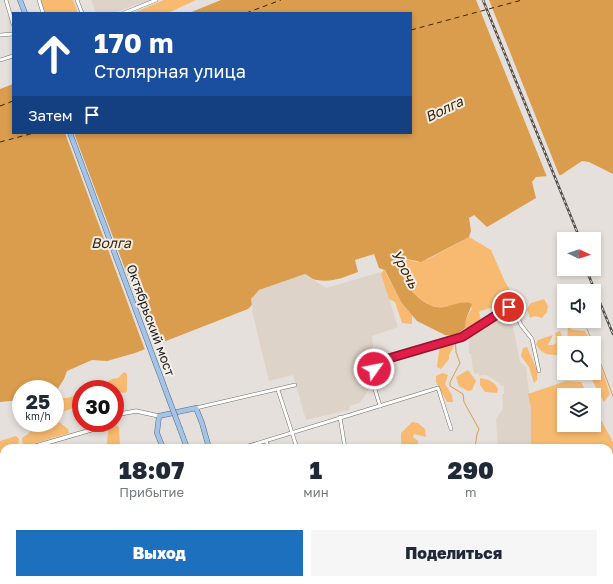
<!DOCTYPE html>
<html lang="ru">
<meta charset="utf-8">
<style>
:root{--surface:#fff;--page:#f6f6f7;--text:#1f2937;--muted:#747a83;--accent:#1c70be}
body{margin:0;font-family:"Golos Text",sans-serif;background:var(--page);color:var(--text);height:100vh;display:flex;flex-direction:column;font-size:15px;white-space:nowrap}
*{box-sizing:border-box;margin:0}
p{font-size:13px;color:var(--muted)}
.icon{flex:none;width:22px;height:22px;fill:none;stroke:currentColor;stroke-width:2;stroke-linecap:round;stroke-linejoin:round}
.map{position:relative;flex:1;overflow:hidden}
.side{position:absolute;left:0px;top:444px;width:613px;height:140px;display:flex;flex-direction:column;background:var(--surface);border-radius:12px 12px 0 0;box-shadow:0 2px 6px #0003}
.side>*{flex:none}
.guide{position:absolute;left:12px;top:12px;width:400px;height:122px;border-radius:0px;box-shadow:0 2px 6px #0003;background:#1a4fa0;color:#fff;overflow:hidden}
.needle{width:26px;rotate:94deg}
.controls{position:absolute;left:557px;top:232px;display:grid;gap:8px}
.controls a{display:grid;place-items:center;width:44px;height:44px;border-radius:0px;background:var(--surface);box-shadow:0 2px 6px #0003;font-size:20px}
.speed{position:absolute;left:12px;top:380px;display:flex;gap:8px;font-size:20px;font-weight:700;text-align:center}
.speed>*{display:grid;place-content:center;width:52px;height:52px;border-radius:50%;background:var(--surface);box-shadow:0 2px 6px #0003;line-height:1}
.speed small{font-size:10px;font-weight:400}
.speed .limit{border:6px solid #d22;background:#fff;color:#111}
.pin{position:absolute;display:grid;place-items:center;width:34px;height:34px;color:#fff;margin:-17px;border:2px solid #fff;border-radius:50%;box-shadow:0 1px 4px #0007}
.me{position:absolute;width:44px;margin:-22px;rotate:57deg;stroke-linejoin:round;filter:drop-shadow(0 0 3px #0008)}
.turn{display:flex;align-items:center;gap:14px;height:84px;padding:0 16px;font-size:18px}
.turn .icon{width:52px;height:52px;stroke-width:2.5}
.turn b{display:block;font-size:28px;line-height:34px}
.then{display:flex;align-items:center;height:38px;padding:0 16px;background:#0003;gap:8px;font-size:15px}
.eta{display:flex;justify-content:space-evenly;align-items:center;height:68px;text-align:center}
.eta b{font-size:24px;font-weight:800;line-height:28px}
.primary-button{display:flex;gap:8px;margin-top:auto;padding:8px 16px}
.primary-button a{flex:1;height:46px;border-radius:0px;background:var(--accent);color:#fff;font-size:16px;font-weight:800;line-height:46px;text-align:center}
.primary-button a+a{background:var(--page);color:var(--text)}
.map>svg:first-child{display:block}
.built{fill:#ded3c8}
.green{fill:#f7ba70}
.water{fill:#da9c4d}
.pier{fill:#e5e0db}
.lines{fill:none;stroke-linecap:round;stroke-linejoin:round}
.stream{stroke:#da9c4d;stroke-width:1}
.ferry{stroke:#3e2502;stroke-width:1;stroke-dasharray:5 4;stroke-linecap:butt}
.minor-casing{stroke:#706c67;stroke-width:4}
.tertiary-casing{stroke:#706c67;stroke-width:4.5}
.primary-casing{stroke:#4c6d91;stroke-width:5.5}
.minor{stroke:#fff;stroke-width:3}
.tertiary{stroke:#fff;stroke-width:3.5}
.primary{stroke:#a4c3e5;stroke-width:4.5}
.rail-casing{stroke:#504d4a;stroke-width:2.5}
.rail{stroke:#f3eee8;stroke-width:1;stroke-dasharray:3;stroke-linecap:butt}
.primary-bridge-casing{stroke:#4c6d91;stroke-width:5.5;stroke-linecap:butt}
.primary-bridge{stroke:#a4c3e5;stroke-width:4.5}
.route-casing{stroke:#92132f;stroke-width:10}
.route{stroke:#e11d48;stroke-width:7}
.labels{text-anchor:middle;stroke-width:4;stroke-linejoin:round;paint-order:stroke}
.street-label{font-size:13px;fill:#1a1816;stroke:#f3eee8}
.water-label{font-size:14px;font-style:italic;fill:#3e2502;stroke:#f3eee8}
</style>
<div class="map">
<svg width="613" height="584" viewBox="0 0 613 584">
<rect width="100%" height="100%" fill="#e5e0db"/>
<g class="built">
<polygon points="91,0 149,0 113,13 96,13"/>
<polygon points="381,272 398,327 372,336 374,358 367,370 371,385 361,402 350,406 349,410 306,420 293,375 269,381 252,311 253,308 251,299 259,290 305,274 326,288"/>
<polygon points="508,310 509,317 511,317 520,362 526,367 531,408 531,447 529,448 498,448 496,419 503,409 502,394 504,394 504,386 501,386 500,383 486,375 479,376 479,373 476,374 473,371 471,354 469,354 469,341 465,338 472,334 471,332"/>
<polygon points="4,482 4,580 16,580 8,584 0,584 0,484"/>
</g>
<g class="green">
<polygon points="40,0 73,0 78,13 45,13"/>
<polygon points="164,0 196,0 168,13 133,13"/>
<path d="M469,237l22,13 14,32 5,8 11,7 -2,11 -12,-5 -27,8 -1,1 2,9 -13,8 -3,-1 1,-9 6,-11 -7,-6c-8,3 -19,7 -28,5 -16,-2 -42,-29 -34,-46l4,-2 10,3 11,-3z"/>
<polygon points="384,269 401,302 412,315 412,324 402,323 395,302 389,299 381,274"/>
<polygon points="544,299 548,306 547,312 542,318 535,316 530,318 527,309 531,303"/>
<polygon points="568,327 573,330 585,331 592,343 567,343"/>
<path d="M560,331l3,7 1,18c-13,-2 -21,1 -28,-12l2,-4 15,-5 -5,10h5l3,-2 -1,-10z"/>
<polygon points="453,342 454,346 449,355 449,359 441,369 437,367 439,351 443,344"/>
<polygon points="527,347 537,370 537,380 534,383 529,367 521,356 523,348"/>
<polygon points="594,347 610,394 604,402 591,378 584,373 594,373"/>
<polygon points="468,370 476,381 472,390 468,391 459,386 456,377"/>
<path d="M124,372l3,2v17l-2,2 -5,-1 2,6 -6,5 -1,5v-19h-13c4,-8 8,-10 16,-11z"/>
<polygon points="442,373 448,375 445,384 452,395 453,402 447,402 436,382 436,376"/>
<polygon points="480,378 489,380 495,384 498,389 497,393 485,392 480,385"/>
<polygon points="566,381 581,382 588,395 564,395 564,425 594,425 594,407 613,442 613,501 609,503 609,448 529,448 531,446 531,408 528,394"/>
<polygon points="81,394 81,405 55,415 55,401 58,398 67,398"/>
<polygon points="59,422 68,429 69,433 23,447 22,438 28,434 34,427 39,429 45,425"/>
<polygon points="412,422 418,423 425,429 426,437 414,434 413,437 418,441 418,448 405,448 401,446 401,433"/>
<polygon points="113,423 119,427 120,448 110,448 107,444 109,424"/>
<polygon points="16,436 19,439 18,446 4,448 4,451 0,453 0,441"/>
<polygon points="206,580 265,580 268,584 209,584"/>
</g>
<path class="water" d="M221,0h392v174l-24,-12 -7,-1 -21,14 -25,2 -4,5 4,16 -49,29 -13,-12 -5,3 2,13 -2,6 -48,25 -14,-3 -4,2c-8,17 17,43 33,46 11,3 26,-9 36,-3l-6,15 -1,9 -9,8 -11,-1 -28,-14 -16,-19 -16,-32 -6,-2 -5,-14 -19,6 3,12c-13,5 -27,11 -41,8 -4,0 -8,-4 -12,-6l-46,16 -8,9 1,6 -4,4 -113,44 -28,8 -15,-1 -25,11 -3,8 -9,14v-4h-34v11l-21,2v-313l13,-5v49h398v-120h-222z"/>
<g class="pier">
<polygon points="476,0 489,0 560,177 547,177"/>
<polygon points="65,133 74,133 154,346 145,350"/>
</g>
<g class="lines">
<g class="stream">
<polyline points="587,329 593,343"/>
<polyline points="455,335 456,352 460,363 450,382 450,386 463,394 464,402 479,429 477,434 475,448"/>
<polyline points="594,346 613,396"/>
<polyline points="252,584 255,580"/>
</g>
<g class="ferry">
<polyline points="246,13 281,0"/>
<polyline points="411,30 522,0"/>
<polyline points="0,106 13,101"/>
<polyline points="0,142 34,133"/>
</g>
<g class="minor-casing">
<g id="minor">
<polyline points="6,0 13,24"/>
<polyline points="39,0 43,13"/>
<polyline points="77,0 82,13"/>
<polyline points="124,13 156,0"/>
<polyline points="0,35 13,34"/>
<polyline points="0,60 13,56"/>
<polyline points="278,390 297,448"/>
<path d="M380,406c-5,-18 -12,-29 0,-45l82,-24 47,-30 5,2 7,16 11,14 7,32"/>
<polyline points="196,408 295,385"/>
<polyline points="340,417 345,448"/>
<polyline points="266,441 269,448"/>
<polyline points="242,448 438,388 451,429"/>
<polyline points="469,580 471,584"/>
<polyline points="54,584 59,580"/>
<polyline points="127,584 133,580"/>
<polyline points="346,584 347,580"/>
<polyline points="419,584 420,580"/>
</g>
</g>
<g class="tertiary-casing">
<g id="tertiary">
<polyline points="115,415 136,411 159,416"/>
<polyline points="29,448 91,430 103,423"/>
<polyline points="0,456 4,455"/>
</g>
</g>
<g class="primary-casing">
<g id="primary">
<polyline points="20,0 25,13"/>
<polyline points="180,429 187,448"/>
<polyline points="163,448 157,433 159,416 196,408 202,423 209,448"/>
<polyline points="272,580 274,584"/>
</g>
</g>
<use href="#minor" class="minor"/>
<use href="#tertiary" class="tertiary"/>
<use href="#primary" class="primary"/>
<g class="rail-casing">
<g id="rail">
<polyline points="483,0 580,239"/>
<polyline points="586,269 613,334"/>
</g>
</g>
<use href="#rail" class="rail"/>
<g class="primary-bridge-casing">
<polyline id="primary-bridge" points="70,133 180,429"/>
</g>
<use href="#primary-bridge" class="primary-bridge"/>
</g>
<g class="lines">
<g class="route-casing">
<polyline id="route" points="374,369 380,361 462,337 509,307"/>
</g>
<use href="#route" class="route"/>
</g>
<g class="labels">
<g class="street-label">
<text transform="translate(151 320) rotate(70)" y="5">Октябрьский мост</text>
</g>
<g class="water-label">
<text transform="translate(444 109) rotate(-26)" y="5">Волга</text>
<text x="111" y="248">Волга</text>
<text transform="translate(405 269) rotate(62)" y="5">Урочь</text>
</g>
</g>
</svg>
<div class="controls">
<a><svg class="needle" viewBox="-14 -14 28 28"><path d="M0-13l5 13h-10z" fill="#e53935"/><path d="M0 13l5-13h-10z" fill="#747a83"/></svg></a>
<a><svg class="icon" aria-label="sound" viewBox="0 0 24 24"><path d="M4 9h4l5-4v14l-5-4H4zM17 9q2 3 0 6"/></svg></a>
<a><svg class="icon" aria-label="search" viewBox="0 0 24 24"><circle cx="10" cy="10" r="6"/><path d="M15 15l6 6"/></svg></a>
<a><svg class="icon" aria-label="layers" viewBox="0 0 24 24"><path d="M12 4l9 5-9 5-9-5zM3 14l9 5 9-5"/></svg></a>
</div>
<div class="speed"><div>25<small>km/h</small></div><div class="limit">30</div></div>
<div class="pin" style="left:509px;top:307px;background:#d93025"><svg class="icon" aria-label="arrive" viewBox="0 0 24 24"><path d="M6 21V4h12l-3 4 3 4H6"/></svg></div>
<svg class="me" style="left:374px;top:369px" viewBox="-20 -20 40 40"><circle r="17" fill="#e11d48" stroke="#fff" stroke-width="3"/><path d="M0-11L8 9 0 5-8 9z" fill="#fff"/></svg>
<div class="guide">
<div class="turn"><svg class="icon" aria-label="ahead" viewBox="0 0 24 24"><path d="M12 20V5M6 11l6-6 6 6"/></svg><div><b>170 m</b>Столярная улица</div></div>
<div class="then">Затем<svg class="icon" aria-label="arrive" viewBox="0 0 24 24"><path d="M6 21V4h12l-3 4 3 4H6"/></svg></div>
</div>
<section class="side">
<div class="eta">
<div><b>18:07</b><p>Прибытие</p></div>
<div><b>1</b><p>мин</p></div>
<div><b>290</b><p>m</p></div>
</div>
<div class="primary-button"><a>Выход</a><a>Поделиться</a></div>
</section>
</div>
